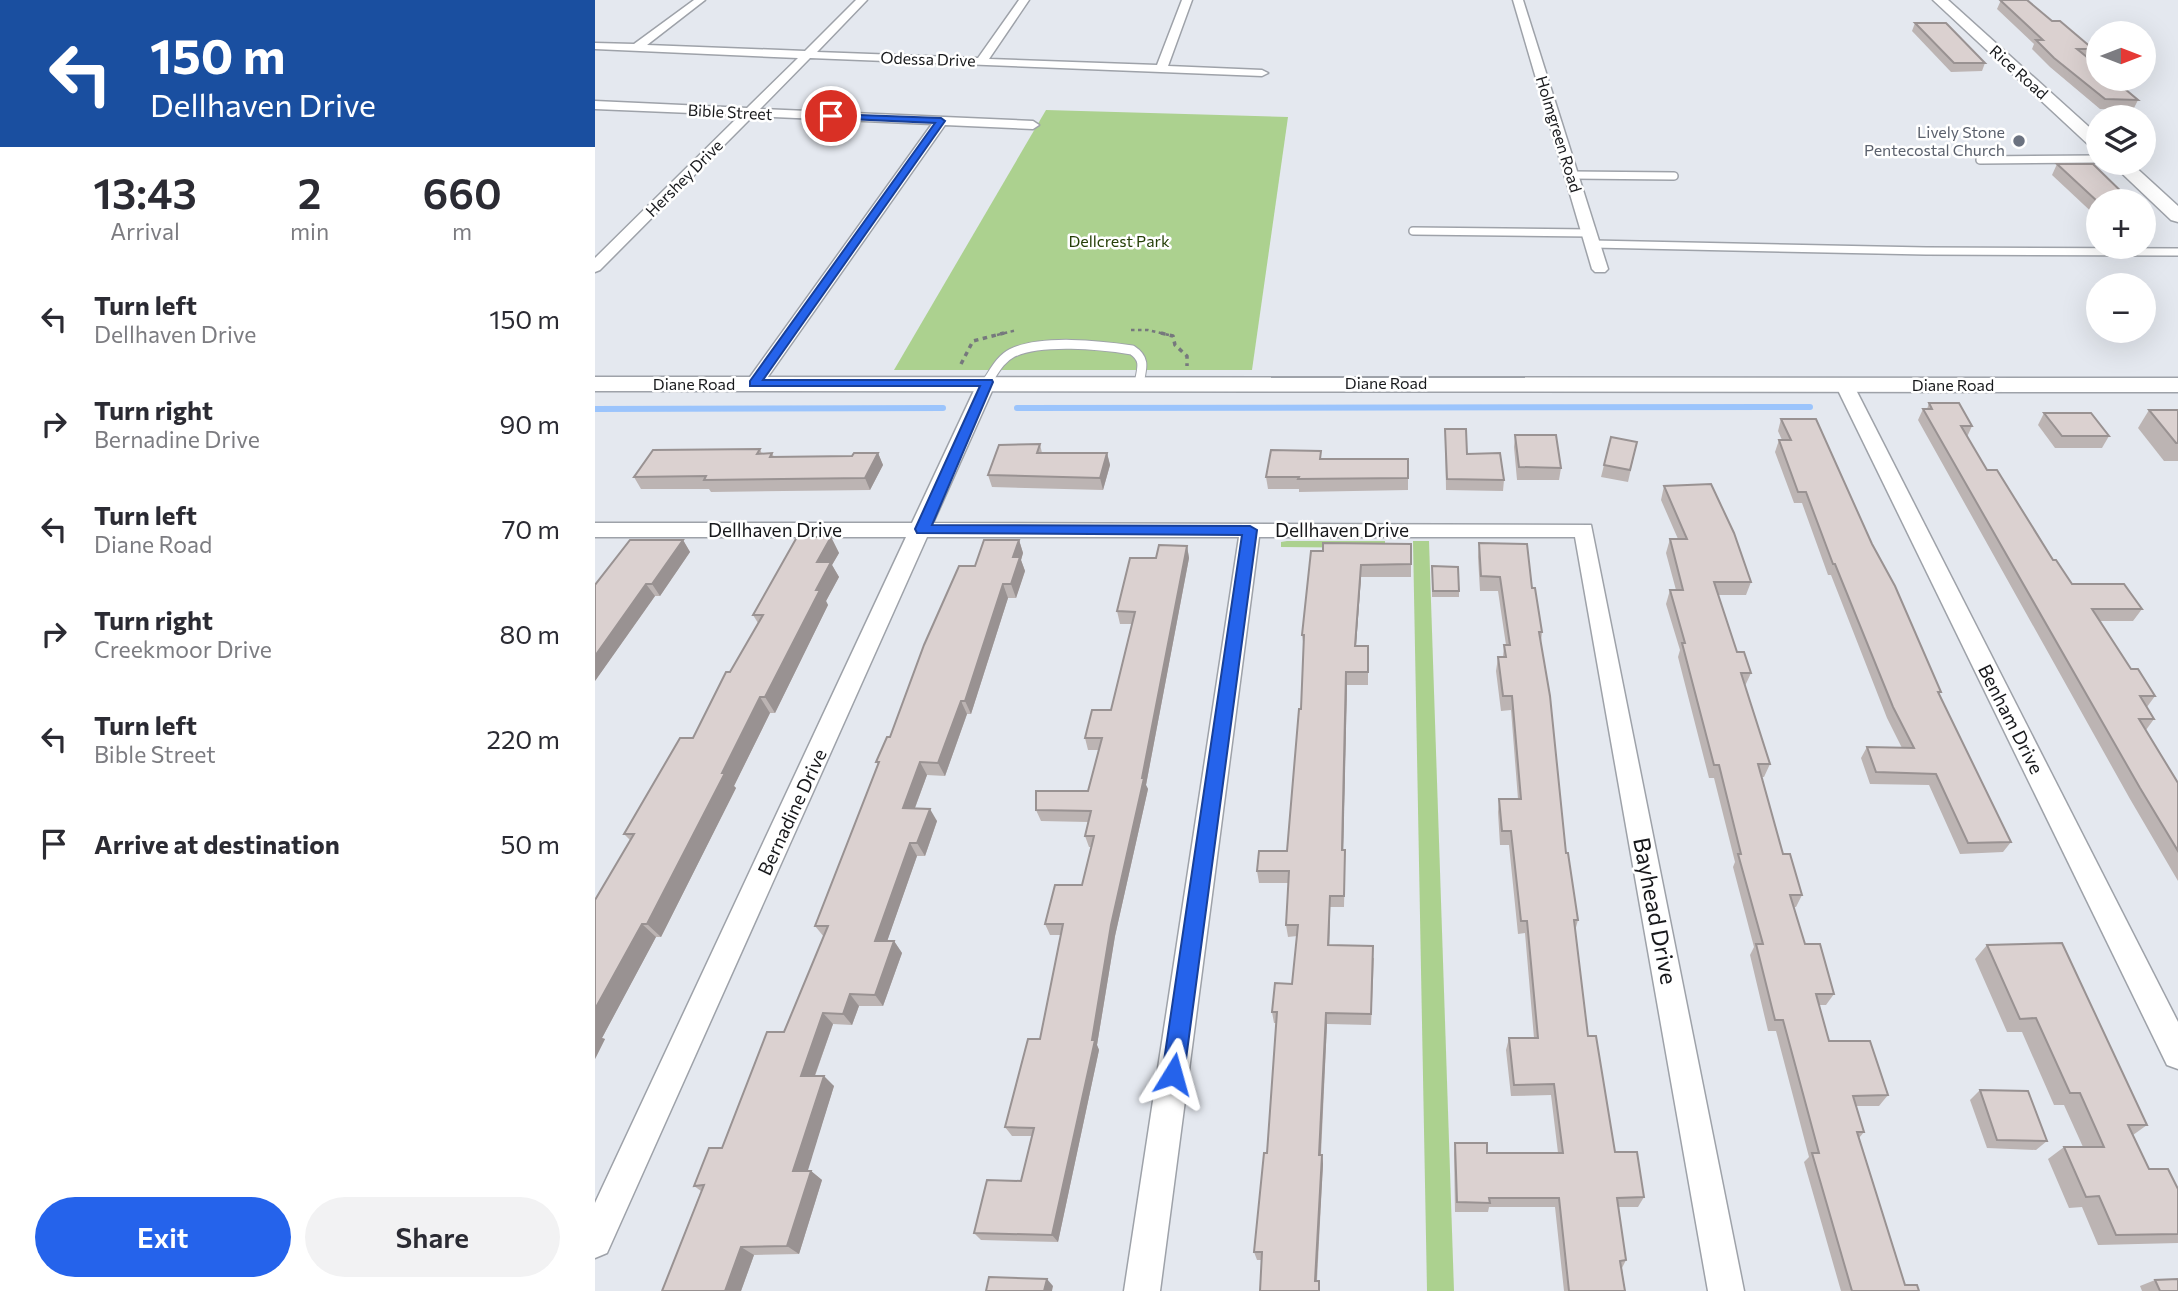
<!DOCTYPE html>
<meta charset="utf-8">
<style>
:root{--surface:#fff;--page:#f2f2f3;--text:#2b2b33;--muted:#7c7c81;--accent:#2563eb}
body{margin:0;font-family:Commissioner,sans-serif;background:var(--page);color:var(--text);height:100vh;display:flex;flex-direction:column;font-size:26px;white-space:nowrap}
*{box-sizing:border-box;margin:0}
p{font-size:23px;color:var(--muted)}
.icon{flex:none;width:38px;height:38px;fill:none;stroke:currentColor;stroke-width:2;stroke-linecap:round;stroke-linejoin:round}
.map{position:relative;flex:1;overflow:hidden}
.side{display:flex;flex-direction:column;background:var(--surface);width:595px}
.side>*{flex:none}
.hud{background:#1a4fa0;color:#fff;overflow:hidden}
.needle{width:46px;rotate:90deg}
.fabs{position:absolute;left:1491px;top:21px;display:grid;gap:14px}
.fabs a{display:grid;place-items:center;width:70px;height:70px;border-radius:50%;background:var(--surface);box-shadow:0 7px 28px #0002;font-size:35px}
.pin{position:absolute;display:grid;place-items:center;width:60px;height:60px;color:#fff;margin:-30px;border:4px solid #fff;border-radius:50%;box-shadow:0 2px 7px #0007}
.me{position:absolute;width:77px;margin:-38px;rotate:8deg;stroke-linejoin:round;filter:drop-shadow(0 0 5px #0008)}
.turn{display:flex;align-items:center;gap:24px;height:147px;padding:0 35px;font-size:32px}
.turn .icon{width:91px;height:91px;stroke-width:2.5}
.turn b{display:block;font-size:49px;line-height:60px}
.eta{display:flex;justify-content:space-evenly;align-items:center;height:119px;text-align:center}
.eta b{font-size:42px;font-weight:600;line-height:49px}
.button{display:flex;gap:14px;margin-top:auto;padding:14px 35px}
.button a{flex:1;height:80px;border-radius:42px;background:var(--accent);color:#fff;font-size:28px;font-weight:600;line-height:80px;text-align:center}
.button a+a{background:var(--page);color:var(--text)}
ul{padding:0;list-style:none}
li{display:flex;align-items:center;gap:21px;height:105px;padding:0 35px}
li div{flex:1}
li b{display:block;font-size:26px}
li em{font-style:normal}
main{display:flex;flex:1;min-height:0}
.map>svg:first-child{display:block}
.green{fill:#acd18f}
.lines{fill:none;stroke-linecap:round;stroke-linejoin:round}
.stream{stroke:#9bc4fc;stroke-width:6}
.lane-far1-casing{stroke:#9ea2a9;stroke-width:10}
.lane-casing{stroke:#9ea2a9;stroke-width:11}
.street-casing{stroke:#9ea2a9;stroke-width:3}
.secondary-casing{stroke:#9ea2a9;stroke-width:3}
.path-far1{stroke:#76787d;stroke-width:2.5;stroke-dasharray:3.5 3.5;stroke-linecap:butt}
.path{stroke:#76787d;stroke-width:3.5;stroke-dasharray:4.5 4.5;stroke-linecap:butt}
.lane-far1{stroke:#fff;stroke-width:7}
.lane{stroke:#fff;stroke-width:9}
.street{fill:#fff;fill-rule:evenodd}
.secondary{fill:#fff;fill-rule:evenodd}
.wall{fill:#bcb4b3}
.shaded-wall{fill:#999292}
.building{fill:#dbd1d0;stroke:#999292;stroke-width:2}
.route{fill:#2563eb;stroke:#184099;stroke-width:2}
.worship-dot{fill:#6b7280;stroke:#fff;stroke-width:2.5}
.labels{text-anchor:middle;stroke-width:5;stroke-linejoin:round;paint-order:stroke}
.far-street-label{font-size:16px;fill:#17181b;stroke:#fff}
.far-worship-label{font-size:16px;fill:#5b616d;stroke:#fff;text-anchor:end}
.far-park-label{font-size:16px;fill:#253f07;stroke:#fff}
.street-label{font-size:19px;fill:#17181b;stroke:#fff}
.near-street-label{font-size:23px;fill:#17181b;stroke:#fff}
</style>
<main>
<section class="side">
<div class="hud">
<div class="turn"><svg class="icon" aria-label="left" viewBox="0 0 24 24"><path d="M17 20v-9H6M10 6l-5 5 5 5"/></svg><div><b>150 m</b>Dellhaven Drive</div></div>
</div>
<div class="eta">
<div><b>13:43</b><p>Arrival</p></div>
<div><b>2</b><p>min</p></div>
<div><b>660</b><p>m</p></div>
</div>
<ul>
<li><svg class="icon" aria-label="left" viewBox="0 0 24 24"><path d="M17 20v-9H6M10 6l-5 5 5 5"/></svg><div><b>Turn left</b><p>Dellhaven Drive</p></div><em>150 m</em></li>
<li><svg class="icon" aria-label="right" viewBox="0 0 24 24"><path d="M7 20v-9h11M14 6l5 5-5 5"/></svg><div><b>Turn right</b><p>Bernadine Drive</p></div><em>90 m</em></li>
<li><svg class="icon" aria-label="left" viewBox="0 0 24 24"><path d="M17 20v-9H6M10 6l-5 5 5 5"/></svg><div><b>Turn left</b><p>Diane Road</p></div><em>70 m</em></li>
<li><svg class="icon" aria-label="right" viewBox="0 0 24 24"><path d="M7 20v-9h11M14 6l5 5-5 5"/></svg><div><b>Turn right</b><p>Creekmoor Drive</p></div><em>80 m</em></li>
<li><svg class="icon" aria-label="left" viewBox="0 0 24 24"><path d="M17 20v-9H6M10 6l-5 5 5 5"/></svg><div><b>Turn left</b><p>Bible Street</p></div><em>220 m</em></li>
<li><svg class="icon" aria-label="arrive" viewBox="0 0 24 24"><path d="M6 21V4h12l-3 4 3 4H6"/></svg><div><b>Arrive at destination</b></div><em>50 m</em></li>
</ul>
<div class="button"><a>Exit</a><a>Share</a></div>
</section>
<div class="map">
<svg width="1583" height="1291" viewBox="0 0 1583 1291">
<rect width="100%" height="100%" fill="#e4e8ef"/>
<g class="green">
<polygon points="451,110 693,117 657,370 299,370"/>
<polygon points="692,541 790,541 790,548 686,547 686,542"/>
<polygon points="818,541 834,541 859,1291 832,1291"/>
</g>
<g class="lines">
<g class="stream">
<polyline points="422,408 1215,407"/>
<polyline points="0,409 348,408"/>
</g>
<g class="lane-far1-casing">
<g id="lane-far1">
<polyline points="1385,160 1503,159"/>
<polyline points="977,175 1079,176"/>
<polyline points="818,231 995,233"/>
<polyline points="998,244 1331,251 1583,252"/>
</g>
</g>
<g class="lane-casing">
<path id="lane" d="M392,382c7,-10 13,-23 25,-29 30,-14 88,-8 120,-3 14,9 10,18 7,33"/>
</g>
<g class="street-casing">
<g id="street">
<polygon points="99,0 110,0 52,45 210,51 261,0 272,0 222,52 383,58 424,0 434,0 394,59 562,65 587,0 597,0 573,66 667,70 673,73 667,76 215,58 165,109 438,121 444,125 438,129 350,125 165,388 159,389 150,384 337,124 158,116 5,270 0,272 0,258 145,115 0,109 0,101 152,108 203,58 0,49 0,43 39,44"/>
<polygon points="918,0 928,0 1013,269 1010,272 1000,272 997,269"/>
<polygon points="392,377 401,382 338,523 996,525 1149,1291 1113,1291 980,537 664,537 565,1291 529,1291 644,537 332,537 12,1253 0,1258 0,1203 311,537 0,537 0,523 317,523 383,382"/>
<polygon points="1249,379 1258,384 1583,1022 1583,1069 1572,1065 1240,384"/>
</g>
</g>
<g class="secondary-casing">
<g id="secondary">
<polygon points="1338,0 1353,0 1503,135 1503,149 1497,148"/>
<polygon points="1516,163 1536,163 1583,206 1583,222 1576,220"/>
<polygon points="0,377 1583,378 1583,392 0,391"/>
</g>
</g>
<g class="path-far1">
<polyline points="536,330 553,330 574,335"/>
<polyline points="402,335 422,330"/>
</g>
<g class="path">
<polyline points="566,333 578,336 580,345 592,356 592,366"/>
<polyline points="366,364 378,341 409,333"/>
</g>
<use href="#lane-far1" class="lane-far1"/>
<use href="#lane" class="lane"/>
<use href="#street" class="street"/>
<use href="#secondary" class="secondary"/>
</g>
<g class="wall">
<polygon points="1406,0 1457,21 1498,49 1494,58 1543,100 1538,110 1505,109 1455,67 1437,49 1439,44 1402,9"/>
<polygon points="1320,23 1390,63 1387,71 1356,72 1317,31"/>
<polygon points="1462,164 1503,201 1503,218 1457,175"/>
<polygon points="1334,403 1377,426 1372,437 1392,470 1477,584 1547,609 1538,621 1505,621 1536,669 1560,696 1552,707 1559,719 1551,730 1583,783 1583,881 1535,799 1323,420 1328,409 1332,409"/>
<polygon points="1554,410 1583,410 1583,461 1569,461 1543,428"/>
<polygon points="1449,413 1514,436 1507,448 1460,448 1443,425"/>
<polygon points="1186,419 1277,544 1346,692 1344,694 1416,842 1408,852 1365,854 1334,785 1275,784 1266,758 1272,747 1307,748 1292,718 1236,575 1233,575 1207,503 1199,503 1180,452 1184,440 1187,440 1183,431"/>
<polygon points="850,429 872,454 909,480 908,491 851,490"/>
<polygon points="920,435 966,468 964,480 922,480 919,447"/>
<polygon points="1042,442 1033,482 1006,477 1009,465"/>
<polygon points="445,444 447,453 512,453 515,465 508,490 397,487 393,475"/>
<polygon points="165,449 167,454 177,453 179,457 257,456 283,453 288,465 275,490 116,492 114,489 46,489 39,477"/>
<polygon points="726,451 726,459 813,459 813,490 704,492 704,489 673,489 671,477"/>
<polygon points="1069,486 1156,582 1151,595 1123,595 1142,652 1156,673 1150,686 1175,764 1169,777 1166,777 1188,854 1207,895 1201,907 1198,907 1210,944 1239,994 1231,1005 1224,1005 1234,1041 1293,1095 1284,1106 1261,1106 1269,1132 1264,1138 1310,1285 1324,1291 1246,1291 1209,1162 1214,1157 1181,1031 1173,1031 1155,955 1159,947 1138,867 1140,862 1119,778 1114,778 1083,657 1085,650 1071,604 1075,590 1081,590 1071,553 1075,539 1083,539 1066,500"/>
<polygon points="236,537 244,553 237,565 244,577 231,601 233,605 180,713 175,713 139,786 141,788 66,937 61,937 7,1038 10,1039 0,1059 35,840 29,834 98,738 163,623 158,615"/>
<polygon points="35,540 88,540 95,552 65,596 60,596 0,681"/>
<polygon points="424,540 428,553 426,560 430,571 421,598 413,598 376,714 372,714 350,776 332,775 320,808 342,821 330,856 322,856 292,941 299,941 307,953 288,1006 264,1006 257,1025 238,1024 220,1076 239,1086 212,1171 216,1171 227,1180 204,1254 159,1255 146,1291 67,1291 106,1191 99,1186 127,1148 189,1032 229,937 220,926 283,764 281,762 295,737 380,566"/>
<polygon points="884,543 937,588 947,632 946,642 971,853 983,920 980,931 993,1036 1020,1152 1049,1197 1043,1207 1023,1207 1031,1260 1027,1268 1030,1291 969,1291 960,1207 894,1207 893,1212 860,1212 859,1154 860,1143 892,1153 963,1153 956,1095 916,1096 911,1050 914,1038 939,1038 930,933 923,934 914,845 905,845 903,812 904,799 923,799 916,710 906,711 901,671 903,657 908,657 909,645 911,645 903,591 885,591 883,557"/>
<polygon points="816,544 816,577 766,577 761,646 773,646 773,685 752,685 748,850 750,862 749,907 735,907 734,945 779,958 776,1025 732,1024 726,1155 727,1155 728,1164 722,1281 724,1281 725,1288 666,1260 662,1260 659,1252 672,1153 681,1023 679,1023 677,1012 697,984 702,936 693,937 691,925 694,883 664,883 662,871 692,851 706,709 709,648 707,635 728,551"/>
<polygon points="592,546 594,558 551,785 553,789 520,936 502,1045 504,1050 463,1242 386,1240 379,1233 426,1181 437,1136 417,1136 410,1127 445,1039 466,935 455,935 450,924 487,885 496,847 494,847 490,836 493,822 446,821 441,810 493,791 504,750 493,750 490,738 516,710 537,624 525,624 522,611 561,558"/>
<polygon points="837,566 864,591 864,597 837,597"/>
<polygon points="1392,945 1552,1125 1538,1135 1554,1169 1583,1189 1583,1243 1503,1245 1487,1207 1474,1208 1453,1159 1469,1147 1488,1147 1469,1105 1459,1105 1427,1032 1412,1032 1380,959"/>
<polygon points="1385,1090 1452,1141 1441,1150 1392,1148 1375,1100"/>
<polygon points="1560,1280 1583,1291 1547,1291 1545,1286"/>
</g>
<g class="shaded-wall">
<polygon points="283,453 288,465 275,490 270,478"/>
<polygon points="512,453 515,465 508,490 505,478"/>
<polygon points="236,537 244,553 237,565 244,577 231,601 233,605 180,713 170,697 221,590 222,562"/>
<polygon points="88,540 95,552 65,596 57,584"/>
<polygon points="424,540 428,553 426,560 430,571 421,598 416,584 418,557"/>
<polygon points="592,546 594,558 551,785 553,789 520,936 502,1045 504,1050 463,1242 457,1235 497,1040 516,925 547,778"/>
<polygon points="766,565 766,577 760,659 760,646"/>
<polygon points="51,584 60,596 0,681 0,656"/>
<polygon points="408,584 413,598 376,714 370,701"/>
<polygon points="751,672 752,685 748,862 747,850"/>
<polygon points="165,697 175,713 139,786 141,788 66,937 52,924"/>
<polygon points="366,701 372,714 350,776 343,763"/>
<polygon points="325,762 332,775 315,821 308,808"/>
<polygon points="335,809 342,821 330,856 322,843"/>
<polygon points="315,843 322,856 288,953 280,941"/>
<polygon points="735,896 735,907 734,956 733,945"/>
<polygon points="47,924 61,937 7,1038 10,1039 0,1059 0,1009"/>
<polygon points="299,941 307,953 288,1006 280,995"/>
<polygon points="255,994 264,1006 257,1025 248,1014"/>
<polygon points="228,1013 238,1024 216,1086 206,1076"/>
<polygon points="731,1013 732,1024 725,1164 724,1155"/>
<polygon points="229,1076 239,1086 210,1180 198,1171"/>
<polygon points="727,1155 728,1164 721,1288 720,1281"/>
<polygon points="216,1171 227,1180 204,1254 192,1246"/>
<polygon points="146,1247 159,1255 146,1291 130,1291"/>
<polygon points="452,1279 458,1286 457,1291 449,1291"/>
</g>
<g class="building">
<polygon points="1405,0 1432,0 1457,21 1465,21 1498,49 1482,49 1503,66 1503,79 1518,79 1543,100 1510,99 1459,58 1441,40 1448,40"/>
<polygon points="1320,23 1351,23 1390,63 1359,63"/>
<polygon points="1462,164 1498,164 1536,201 1503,201 1503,202"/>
<polygon points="1334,403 1364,403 1377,426 1366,426 1392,470 1402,470 1458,560 1461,560 1477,584 1529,584 1547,609 1497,609 1536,669 1543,669 1560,696 1545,696 1559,719 1544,719 1583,783 1583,851 1545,788 1328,409 1337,409"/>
<polygon points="1554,410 1583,410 1583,443 1581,443"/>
<polygon points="1449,413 1496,413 1514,436 1467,436"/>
<polygon points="1186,419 1221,419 1277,544 1300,586 1346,692 1343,692 1416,842 1373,843 1341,774 1281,772 1272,747 1319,748 1298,707 1240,564 1238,564 1211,492 1203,492 1184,440 1196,440"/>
<polygon points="850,429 871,429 872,454 905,453 909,480 852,479"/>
<polygon points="920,435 961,435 966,468 924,467"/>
<polygon points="1016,437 1042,442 1035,470 1009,465"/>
<polygon points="445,444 442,453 512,453 505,478 393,475 404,445"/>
<polygon points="165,449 162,454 177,453 175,457 257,456 259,453 283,453 270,478 109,480 111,476 39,477 58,450"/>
<polygon points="676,450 726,451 725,459 813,459 813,478 703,479 704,477 671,477"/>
<polygon points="1116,484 1139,533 1156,582 1119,582 1142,652 1149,652 1156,673 1146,673 1175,764 1163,764 1188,854 1195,854 1207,895 1195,895 1210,944 1225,944 1239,994 1221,994 1234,1041 1275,1041 1293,1095 1258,1096 1269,1132 1262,1132 1310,1285 1322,1285 1324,1291 1257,1291 1217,1153 1224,1153 1188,1020 1180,1020 1161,944 1168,944 1143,854 1146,854 1124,765 1119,765 1087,643 1090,643 1075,590 1088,590 1075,539 1092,539 1069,486"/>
<polygon points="202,537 236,537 222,562 236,562 221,590 225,590 170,697 165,697 127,773 130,773 52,924 47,924 0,1009 0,900 39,834 29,834 85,738 98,738 131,672 135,672 168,615 158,615"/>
<polygon points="35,540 88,540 57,584 51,584 0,656 0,585"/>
<polygon points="389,540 424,540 418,557 425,557 416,584 408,584 370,701 366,701 343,763 325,762 308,808 335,809 322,843 315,843 280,941 299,941 280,995 255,994 248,1014 228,1013 206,1076 229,1076 198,1171 216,1171 192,1246 146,1247 130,1291 67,1291 109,1185 99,1186 114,1148 127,1148 172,1032 189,1032 233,926 220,926 284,762 281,762 292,737 295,737 329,645 364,566 380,566"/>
<polygon points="728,543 816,544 816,564 766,565 760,646 773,646 773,672 751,672 747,850 750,850 749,896 735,896 733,945 778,946 776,1014 731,1013 724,1155 727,1155 720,1281 724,1281 724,1291 665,1291 667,1252 659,1252 669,1153 672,1153 682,1012 677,1012 680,983 697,984 703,925 691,925 694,871 662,871 664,851 692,851 704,709 706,709 709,635 707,635 716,551 728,551"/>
<polygon points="884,543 932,544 937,588 940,588 947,632 944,632 955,696 971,853 973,853 983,920 979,920 993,1036 1001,1036 1020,1152 1042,1152 1049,1197 1022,1198 1031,1260 1025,1261 1030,1291 974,1291 964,1198 894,1198 895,1203 862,1202 860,1143 892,1143 892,1153 968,1153 959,1084 919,1085 914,1038 943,1038 932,921 926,921 916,831 907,831 904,799 926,799 917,696 908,696 903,657 911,657 909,645 915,645 905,577 886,576"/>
<polygon points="564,545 592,546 547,778 549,778 516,925 497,1040 500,1040 457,1235 379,1233 392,1180 426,1181 439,1128 410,1127 433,1039 445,1039 468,924 450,924 460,885 487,885 499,836 490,836 496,811 441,810 441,791 493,791 507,738 490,738 497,710 516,710 540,612 522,611 535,558 561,558"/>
<polygon points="837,566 863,567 864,591 838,591"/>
<polygon points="1467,943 1552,1125 1533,1125 1554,1169 1573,1169 1583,1189 1583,1234 1521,1235 1504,1196 1491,1197 1469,1147 1509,1147 1485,1093 1475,1093 1441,1018 1425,1019 1392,945"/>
<polygon points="1385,1090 1433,1091 1452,1141 1402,1140"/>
<polygon points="394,1277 452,1279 449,1291 391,1291"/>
<polygon points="1583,1279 1583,1291 1565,1291 1560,1280"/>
</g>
<polygon class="route" points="236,114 346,118 350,121 168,380 397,380 398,382 337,525 655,526 662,530 589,1074 586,1081 578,1085 570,1081 567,1074 647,535 322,533 320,529 385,386 155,386 155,381 340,123 233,118"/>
<circle class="worship-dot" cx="1424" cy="141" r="7"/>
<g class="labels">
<g class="far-street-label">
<text transform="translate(333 59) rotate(2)" y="6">Odessa Drive</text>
<text transform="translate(1424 72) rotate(42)" y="6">Rice Road</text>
<text transform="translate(135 112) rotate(3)" y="6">Bible Street</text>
<text transform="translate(964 134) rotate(73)" y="6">Holmgreen Road</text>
<text transform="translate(89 178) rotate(-45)" y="6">Hershey Drive</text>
<text x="791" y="389">Diane Road</text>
<text x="99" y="390">Diane Road</text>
<text x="1358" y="391">Diane Road</text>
</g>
<g class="far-worship-label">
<text x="1410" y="138">Lively Stone<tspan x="1410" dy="18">Pentecostal Church</tspan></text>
</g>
<g class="far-park-label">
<text x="524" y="247">Dellcrest Park</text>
</g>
<g class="street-label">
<text x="180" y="537">Dellhaven Drive</text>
<text x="747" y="537">Dellhaven Drive</text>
<text transform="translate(1416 719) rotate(63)" y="7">Benham Drive</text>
<text transform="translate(197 812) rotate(-65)" y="7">Bernadine Drive</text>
</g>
<g class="near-street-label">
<text transform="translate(1060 911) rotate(79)" y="8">Bayhead Drive</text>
</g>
</g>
</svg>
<div class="fabs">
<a><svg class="needle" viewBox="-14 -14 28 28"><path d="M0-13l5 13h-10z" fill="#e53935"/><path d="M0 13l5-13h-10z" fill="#7c7c81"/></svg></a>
<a><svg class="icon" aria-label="layers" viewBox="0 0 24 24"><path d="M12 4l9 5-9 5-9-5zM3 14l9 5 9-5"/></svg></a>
<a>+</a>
<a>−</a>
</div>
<div class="pin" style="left:236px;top:116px;background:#d93025"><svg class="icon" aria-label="arrive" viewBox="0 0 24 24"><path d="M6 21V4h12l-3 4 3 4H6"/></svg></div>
<svg class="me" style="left:578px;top:1074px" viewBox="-20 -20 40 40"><path d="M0-17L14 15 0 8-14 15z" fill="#2563eb" stroke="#fff" stroke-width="4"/></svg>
</div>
</main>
